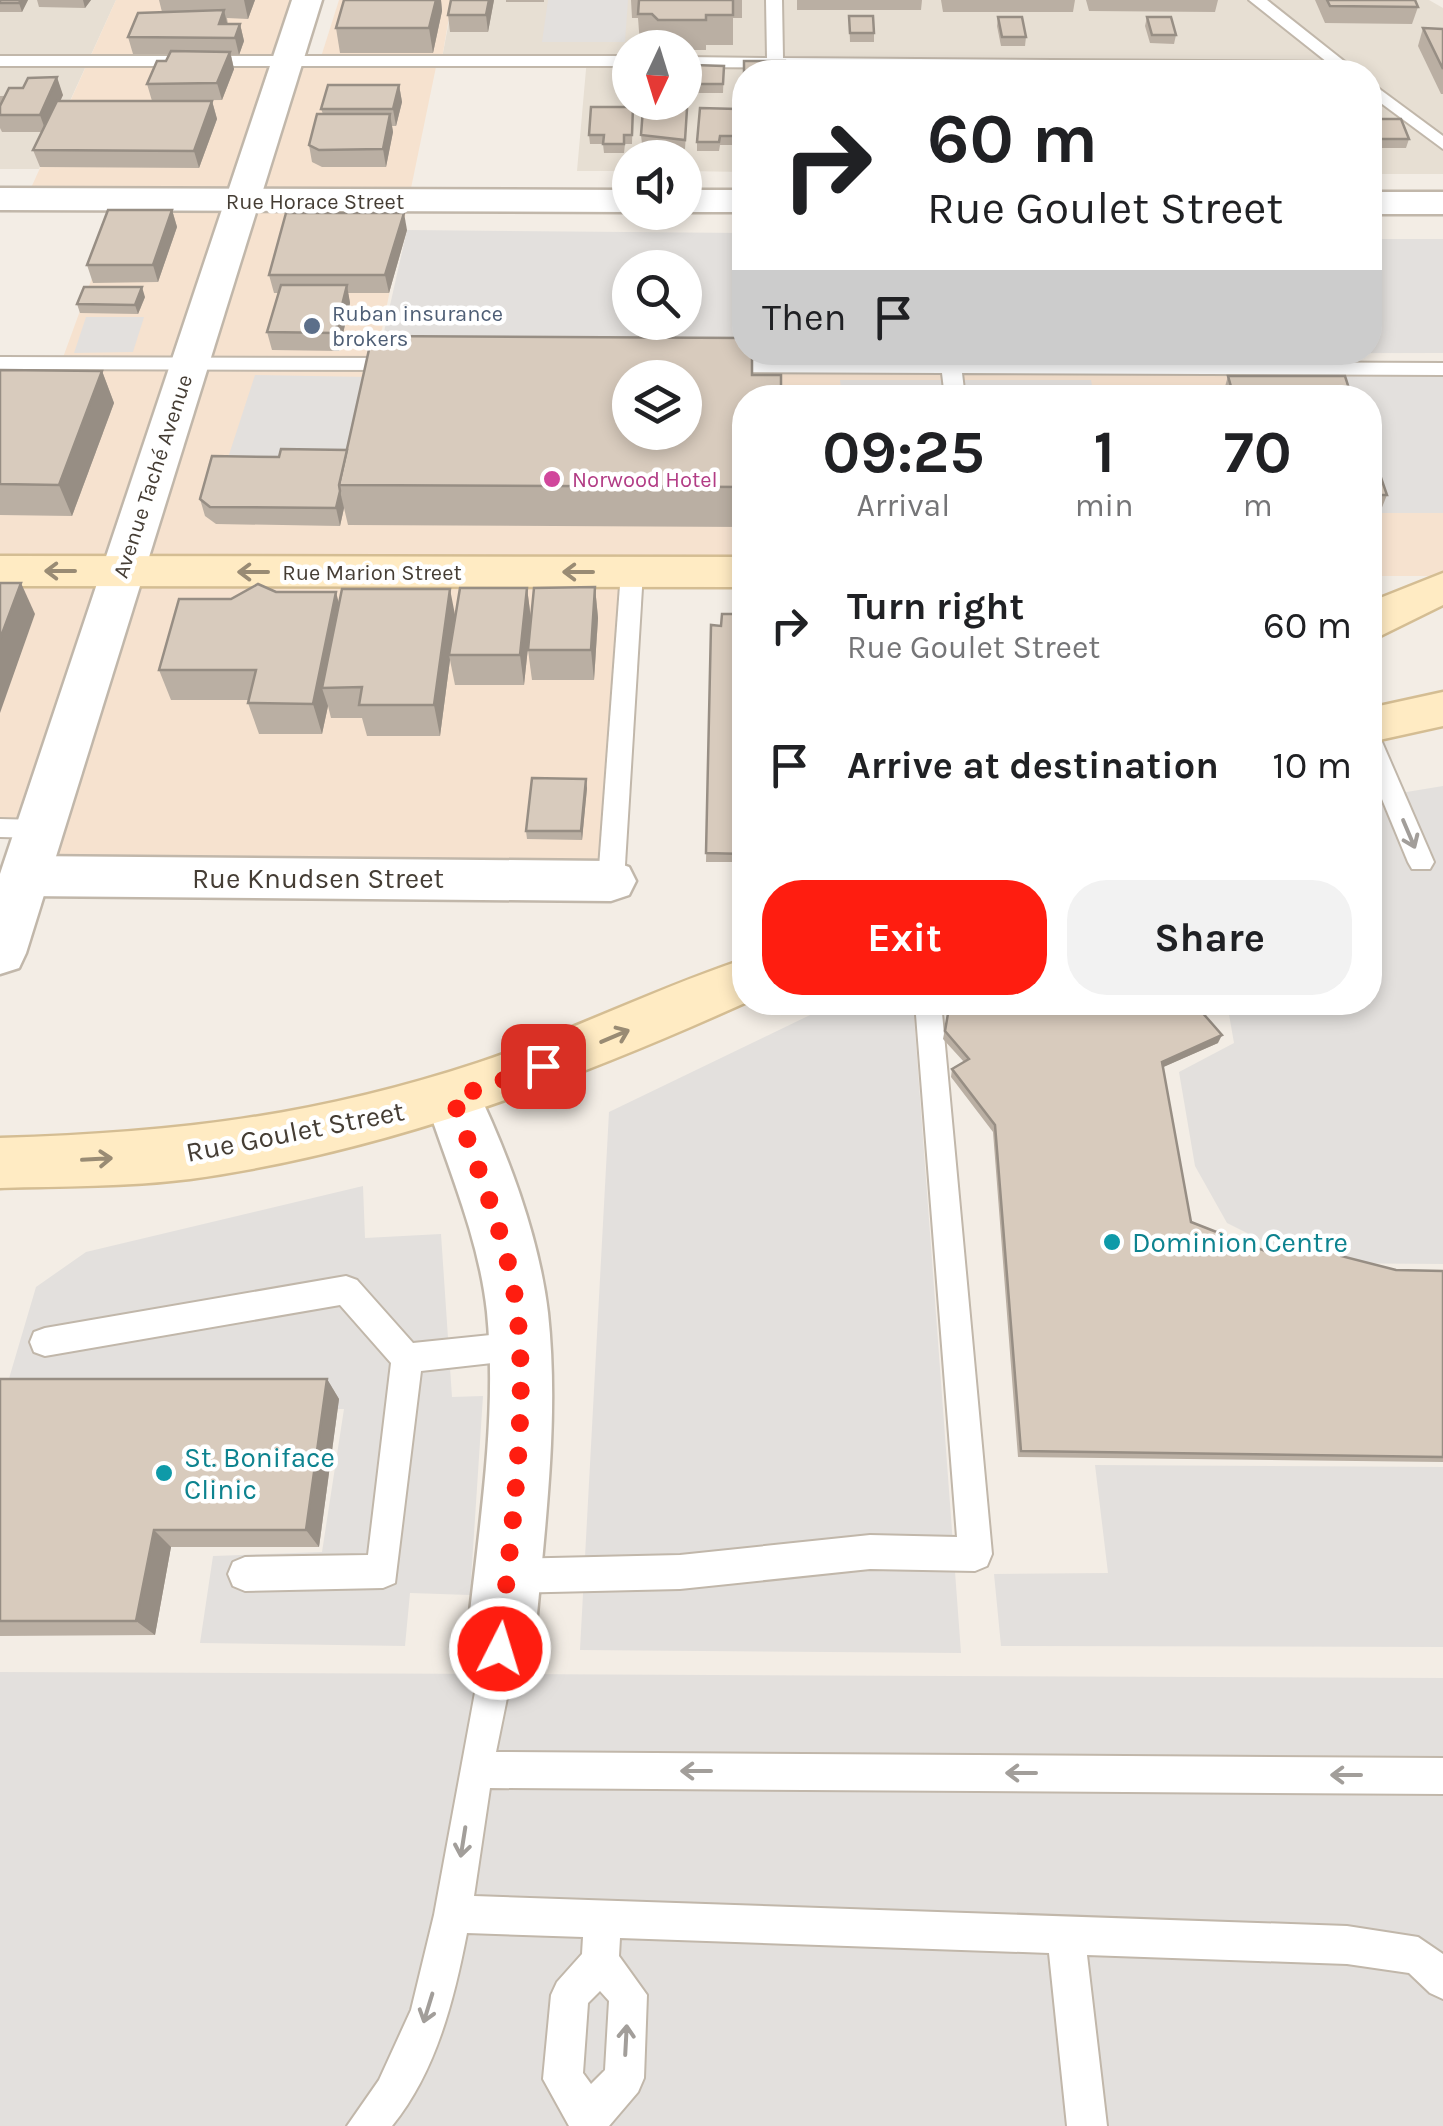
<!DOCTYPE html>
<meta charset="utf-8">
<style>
:root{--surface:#fff;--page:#f2f2f2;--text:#202124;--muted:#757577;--accent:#ff1d10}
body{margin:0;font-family:Karla,sans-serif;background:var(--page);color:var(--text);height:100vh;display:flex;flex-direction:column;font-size:38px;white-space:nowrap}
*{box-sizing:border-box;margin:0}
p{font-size:32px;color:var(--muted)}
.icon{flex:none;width:55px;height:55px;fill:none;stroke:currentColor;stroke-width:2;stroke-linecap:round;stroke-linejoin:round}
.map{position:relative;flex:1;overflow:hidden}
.details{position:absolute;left:732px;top:385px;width:650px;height:630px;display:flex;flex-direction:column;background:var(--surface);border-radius:40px;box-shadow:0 5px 15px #0003}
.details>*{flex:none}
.hud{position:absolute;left:732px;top:60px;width:650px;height:305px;border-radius:40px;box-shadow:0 5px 15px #0003;background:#fff;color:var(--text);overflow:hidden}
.needle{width:65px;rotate:184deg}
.controls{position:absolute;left:612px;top:30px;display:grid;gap:20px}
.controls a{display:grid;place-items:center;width:90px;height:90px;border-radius:50%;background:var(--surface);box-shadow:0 5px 15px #0003;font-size:50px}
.pin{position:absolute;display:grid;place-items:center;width:85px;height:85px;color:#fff;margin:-42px;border-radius:20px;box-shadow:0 5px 15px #0006}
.me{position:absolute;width:110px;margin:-55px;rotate:5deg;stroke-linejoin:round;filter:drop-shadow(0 0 8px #0008)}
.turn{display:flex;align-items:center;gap:35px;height:210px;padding:0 30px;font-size:45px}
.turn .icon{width:130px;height:130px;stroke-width:2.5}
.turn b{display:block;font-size:70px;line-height:85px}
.then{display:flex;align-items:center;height:95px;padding:0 30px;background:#0003;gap:20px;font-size:38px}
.eta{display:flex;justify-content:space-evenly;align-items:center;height:170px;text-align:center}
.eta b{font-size:60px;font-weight:700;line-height:70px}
.cta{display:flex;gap:20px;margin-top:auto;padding:20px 30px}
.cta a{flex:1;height:115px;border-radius:40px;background:var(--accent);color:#fff;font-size:40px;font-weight:700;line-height:115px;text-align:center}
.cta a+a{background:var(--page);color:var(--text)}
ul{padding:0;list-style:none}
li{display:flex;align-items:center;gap:30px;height:140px;padding:0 30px}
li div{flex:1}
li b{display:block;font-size:38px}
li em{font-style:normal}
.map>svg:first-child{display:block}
.residential{fill:#e7dfd3;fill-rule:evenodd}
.commercial{fill:#f6e2cf;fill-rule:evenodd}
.parking{fill:#e3e0dd;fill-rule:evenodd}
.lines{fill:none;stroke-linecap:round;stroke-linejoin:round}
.service-casing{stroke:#c1b7aa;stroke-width:4}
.minor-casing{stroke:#c1b7aa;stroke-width:5}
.tertiary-casing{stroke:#c1b7aa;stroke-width:5}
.secondary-casing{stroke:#d4bd93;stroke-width:5}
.service{fill:#fff;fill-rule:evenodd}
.minor{fill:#fff;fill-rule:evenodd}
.tertiary{fill:#fff;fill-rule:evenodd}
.secondary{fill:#ffebc3;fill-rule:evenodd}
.wall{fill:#baafa3}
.shaded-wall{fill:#978e84}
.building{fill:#d8cbbd;stroke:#978e84;stroke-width:2.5;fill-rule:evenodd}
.oneway{stroke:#998b74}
.oneway2{stroke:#a29e9a}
.route{stroke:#ff1d10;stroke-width:18;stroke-dasharray:0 32.4}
.service-dot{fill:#5c6f8a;stroke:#fff;stroke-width:4}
.hotel-dot{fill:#d1479c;stroke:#fff;stroke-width:4}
.culture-dot{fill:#0f9aa8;stroke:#fff;stroke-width:4}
.labels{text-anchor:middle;stroke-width:9;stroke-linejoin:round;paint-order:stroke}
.far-street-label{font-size:22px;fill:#453d34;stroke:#fff}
.far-service-label{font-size:22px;fill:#4e5e75;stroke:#fff;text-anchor:start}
.far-hotel-label{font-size:22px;fill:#b23c85;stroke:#fff;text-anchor:start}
.street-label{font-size:28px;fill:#453d34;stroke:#fff}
.culture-label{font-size:28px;fill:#0d838f;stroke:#fff;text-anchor:start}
</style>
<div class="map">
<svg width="1443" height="2126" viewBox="0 0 1443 2126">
<rect width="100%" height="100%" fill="#f3ede5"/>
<g class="residential">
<polygon points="0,0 116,0 39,169 0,169"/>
<path d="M453,0h976l14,8v166h-73v-102h-625v100l-60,-1v-13h-55v13h-53l10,-113h-145zM630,48h55v54h-55z"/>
</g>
<g class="commercial">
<path d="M116,0h191l-22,59 152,3 -62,301 1068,6v207h-73v-178h-625v175h-113l-21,308 -587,-5 15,-47 -39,-1v-465h61l59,-162 -94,-2zM630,378h55v54h-55z"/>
<polygon points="339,0 452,0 442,58 321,57"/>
</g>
<g class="parking">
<polygon points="548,0 628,0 625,42 542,42"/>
<path d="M407,230l338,3v119h625v-113h73v114l-1064,1zM630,268h55v54h-55z"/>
<polygon points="86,317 144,317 133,352 74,353"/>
<polygon points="255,375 368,377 347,466 226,464"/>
<polygon points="1330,375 1443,375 1443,513 1379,513 1370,488 1370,398 1338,397"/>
<polygon points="840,380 1091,380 1094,397 842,397"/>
<polygon points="1443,786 1443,1264 1307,1263 1227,1223 1195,1166 1179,1072 1234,1043 1227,1003 1370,1002 1370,840 1379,835 1370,820 1370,798"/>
<polygon points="835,1003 913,1003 961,1653 580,1650 609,1112"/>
<polygon points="363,1186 365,1238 441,1234 452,1397 483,1396 470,1595 410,1593 405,1646 200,1643 213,1556 322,1552 344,1409 0,1409 36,1287 86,1252"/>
<polygon points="1095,1465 1443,1467 1443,1647 1001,1646 994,1574 1108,1573"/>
<polygon points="0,1672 1443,1678 1443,2126 0,2126"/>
</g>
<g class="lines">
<g class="service-casing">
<g id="service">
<polygon points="766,0 782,0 783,58 1327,62 1249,0 1267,0 1354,69 1341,72 685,67 685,57 767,58"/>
<rect x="0" y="56" width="630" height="10"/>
<polygon points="1370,82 1443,136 1443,149 1370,95"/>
<polygon points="940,352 960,352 961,361 1443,363 1443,375 962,373 965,398 945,398 942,373 715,372 705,366 715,360 941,361"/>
<polygon points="0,357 402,358 412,364 402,370 0,369"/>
<polygon points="1133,387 1177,398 1126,397 1126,389"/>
<polygon points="632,565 643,572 624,881 611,891 598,881 621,572"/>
<polygon points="1370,733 1382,742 1434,862 1430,869 1412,869 1408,862 1370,770"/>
<polygon points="0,819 39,820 51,829 39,838 0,837"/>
<polygon points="915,1002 941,1002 992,1554 987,1566 975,1571 870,1569 680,1589 506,1593 494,1588 489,1576 494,1564 506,1559 680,1555 870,1535 957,1537"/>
<polygon points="346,1276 357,1280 413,1343 519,1332 530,1336 534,1346 530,1356 519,1360 421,1371 395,1583 383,1588 245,1591 233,1586 228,1574 233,1562 245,1557 368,1555 391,1363 340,1305 45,1356 34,1352 30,1342 34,1332 45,1328"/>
<path d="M500,1632l12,5 5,12 -21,103 947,6v36l-953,-6 -16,108 873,30 71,11 25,17v45l-13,-6 -21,-20 -62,-9 -260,-9 20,171h-40l-18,-173 -429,-15 -1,18 28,39 -3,83 -6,14 -29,34h-40l-26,-47 8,-84 6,-13 25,-28 1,-17 -116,-4c-13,67 -31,139 -75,193h-45l32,-46 32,-70 23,-95 49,-266 5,-12zM600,1991l9,10 -4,69 -14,14 -8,-11 5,-70z"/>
</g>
</g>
<g class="minor-casing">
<g id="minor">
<polygon points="0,188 630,190 630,212 0,210"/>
<rect x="685" y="190" width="60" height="22"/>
<rect x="1370" y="192" width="73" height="22"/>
<polygon points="24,856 611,861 629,867 636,881 629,895 611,901 24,896 6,890 0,879 6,862"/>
<path d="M453,1074l20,7c34,70 66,155 75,232 12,112 -5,225 -14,336l-10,24 -24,10 -24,-10 -10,-24c11,-111 32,-225 21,-337 -8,-74 -39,-144 -62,-214l8,-17z"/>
</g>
</g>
<g class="tertiary-casing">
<polygon id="tertiary" points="292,0 322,0 26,953 19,968 0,974 0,874"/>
</g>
<g class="secondary-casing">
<g id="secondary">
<polygon points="0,556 745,557 745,587 0,586"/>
<polygon points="1443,573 1443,605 1370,641 1370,602"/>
<polygon points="1443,692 1443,726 1370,742 1370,708"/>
<path d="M745,959l2,43c-178,80 -362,150 -557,177 -63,8 -127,7 -190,9v-50c171,-5 313,-21 477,-75 91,-30 177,-74 268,-104z"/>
</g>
</g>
<use href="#service" class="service"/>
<use href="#minor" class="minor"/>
<use href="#tertiary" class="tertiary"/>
<use href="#secondary" class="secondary"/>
</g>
<g class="wall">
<polygon points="0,0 28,0 22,12 0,12"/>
<polygon points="37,0 91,0 85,8 39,7"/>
<polygon points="159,0 255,0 248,19 227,18 228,24 240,24 244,41 239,55 231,55 234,69 222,100 158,101 212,101 217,119 199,168 40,167 33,150 42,132 2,132 0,128 0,96 63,95 60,101 152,101 147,84 166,61 170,54 133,54 128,37 162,12"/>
<polygon points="344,0 441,0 442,11 433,53 340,53 336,28"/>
<polygon points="494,0 488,32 450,32 448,15"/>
<rect x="506" y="0" width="38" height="2"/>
<polygon points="631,0 742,0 742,18 733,18 733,45 706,45 706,50 685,50 685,48 656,48 653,44 640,44 638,18 632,18"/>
<polygon points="797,0 922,0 921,10 797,10"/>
<polygon points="941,0 1075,0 1073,12 943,12"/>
<polygon points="1086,0 1218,0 1215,12 1089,11"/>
<polygon points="1315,0 1415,0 1418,7 1412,24 1325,23"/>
<polygon points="849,16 874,33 874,42 850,42"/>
<polygon points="998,17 1026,37 1025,46 1001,46 997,26"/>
<polygon points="1147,17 1176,35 1174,44 1150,43 1145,26"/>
<polygon points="1423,28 1443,29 1443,94 1441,94 1418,46"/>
<polygon points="694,65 724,66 723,93 693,93"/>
<polygon points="399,85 402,102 396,126 392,126 393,132 386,167 322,167 312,162 309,145 323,114 321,109"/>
<polygon points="633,107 632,144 625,144 624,153 604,153 603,144 590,144 589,135"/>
<polygon points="737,109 735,145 720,145 719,151 697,151 697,142"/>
<polygon points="687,118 685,149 642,144 641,135"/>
<polygon points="1370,119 1409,139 1406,148 1370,148"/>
<polygon points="172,210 177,227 158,282 93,283 87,265"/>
<polygon points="407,230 389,293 348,293 350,303 339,351 272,350 267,332 279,293 274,293 269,275"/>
<polygon points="145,297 138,314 80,313 77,304"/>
<polygon points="0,370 102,371 114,403 72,516 0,515"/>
<polygon points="1228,376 1352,398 1222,397"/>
<polygon points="745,398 745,527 348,525 344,508 340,526 216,524 205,516 200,499 279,457 347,450"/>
<polygon points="1370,446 1387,495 1377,520 1370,520"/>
<polygon points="595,587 598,618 594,680 532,680 528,650"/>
<polygon points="527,588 531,619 524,685 455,685 450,660 440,736 367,736 362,718 331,718 328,706 322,734 259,734 248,703 249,700 171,700 159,670 231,599 276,592 339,604 455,616"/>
<polygon points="745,614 745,862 706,862 711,625 721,626"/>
<polygon points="587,788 582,840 527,839 526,831"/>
<polygon points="950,1002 1218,1043 1163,1067 1191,1222 1268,1252 1270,1249 1341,1256 1396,1270 1443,1271 1443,1462 1018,1457 993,1132 951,1077 952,1069 964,1062 943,1039"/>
<polygon points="0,1379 327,1379 339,1399 319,1547 171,1547 155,1635 0,1636"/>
</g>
<g class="shaded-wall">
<polygon points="21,0 28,0 22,12 19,3"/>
<polygon points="83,0 91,0 85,8"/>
<polygon points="244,0 255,0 248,19"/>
<polygon points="436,0 441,0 442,11 433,53 429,28"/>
<polygon points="489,0 494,0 488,32 486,15"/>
<polygon points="224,10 228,27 219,24"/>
<polygon points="240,24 244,41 239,55 235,38"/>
<polygon points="230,52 234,69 222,100 217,83"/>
<polygon points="57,77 63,95 46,132 40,115"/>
<polygon points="399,85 402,102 396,126 393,109"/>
<polygon points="212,101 217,119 199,168 194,151"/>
<polygon points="390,114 393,132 386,167 383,149"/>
<polygon points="172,210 177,227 158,282 153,265"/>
<polygon points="404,213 407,230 389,293 385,275"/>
<polygon points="347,285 350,303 339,351 335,333"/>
<polygon points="142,287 145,297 138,314 135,305"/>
<polygon points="102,371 114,403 72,516 59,485"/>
<polygon points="340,491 344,508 340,526 336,508"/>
<polygon points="21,583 35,614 0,713 0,639"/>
<polygon points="595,587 598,618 594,680 591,650"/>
<polygon points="527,588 531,619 524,685 520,655"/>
<polygon points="450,589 456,620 449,655 450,660 440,736 434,705"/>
<polygon points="336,592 344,623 322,688 328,706 322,734 313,704"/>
<polygon points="586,779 587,788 582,840 581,831"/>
<polygon points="1222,1035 1218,1043 1159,1069 1162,1062"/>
<polygon points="327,1379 339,1399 319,1547 306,1530"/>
<polygon points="154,1530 171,1547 155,1635 136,1621"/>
</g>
<g class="building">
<polygon points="0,0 21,0 19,3 0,3"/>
<polygon points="344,0 436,0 429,28 336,28"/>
<polygon points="451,0 489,0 486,15 448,15"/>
<polygon points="639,0 733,0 733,15 706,15 706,20 658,20 652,14 638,14"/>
<polygon points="1327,0 1415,0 1418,7 1330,6"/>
<polygon points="224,10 219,24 240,24 235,38 128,37 138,13"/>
<polygon points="849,16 873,16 874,33 850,33"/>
<polygon points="998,17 1022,17 1026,37 1002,37"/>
<polygon points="1147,17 1171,17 1176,35 1152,35"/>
<polygon points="1423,28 1443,29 1443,69"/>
<polygon points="171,51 230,52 217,83 147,84 157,61 166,61"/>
<polygon points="744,61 785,61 786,72 745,72 744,86"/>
<polygon points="1140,63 1179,64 1181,72 1142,72"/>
<polygon points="694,65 724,66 723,84 693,84"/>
<polygon points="1035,65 1072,66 1074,72 1037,72"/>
<polygon points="1080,65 1105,66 1106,72 1081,72"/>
<polygon points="1011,66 1012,72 973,72 972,67"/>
<polygon points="1230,66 1262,66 1265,72 1232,72"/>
<polygon points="57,77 40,115 0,115 0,106 9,88 23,88 28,78"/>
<polygon points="328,85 399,85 393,109 321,109"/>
<polygon points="57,101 212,101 194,151 33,150"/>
<polygon points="591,107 633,107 632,135 624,135 624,144 603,144 604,135 589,135"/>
<polygon points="700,108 737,109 735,136 720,136 719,142 697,142"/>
<polygon points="643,109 687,109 685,140 641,135"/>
<polygon points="317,114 390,114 383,149 319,150 309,145"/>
<polygon points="1370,119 1401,119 1409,139 1370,139"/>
<polygon points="108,210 172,210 153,265 87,265"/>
<polygon points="286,213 404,213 385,275 269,275"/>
<polygon points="281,285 347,285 335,333 267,332"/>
<polygon points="84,287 142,287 135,305 77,304"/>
<path d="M372,336l373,2v14h7v23h29v23h-36v89l-406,-2zM630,378h55v54h-55z"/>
<polygon points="0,370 102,371 59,485 0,484"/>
<polygon points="1228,376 1345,376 1352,398 1186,398 1234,397"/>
<polygon points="1370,446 1387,495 1370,495"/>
<polygon points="281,449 347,450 339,485 340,491 336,508 210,507 200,499 212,456 279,457"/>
<polygon points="0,583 21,583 0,639"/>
<polygon points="258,584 276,592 336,592 313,704 248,703 256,670 159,670 179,599 231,599"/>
<polygon points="595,587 591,650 528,650 534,588"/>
<polygon points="460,588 527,588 520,655 449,655"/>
<polygon points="342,589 450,589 434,705 359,705 362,687 322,688"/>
<polygon points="722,614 745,614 745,854 706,853 711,625 721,626"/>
<polygon points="532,778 586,779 581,831 526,831"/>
<polygon points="950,1002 1193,1002 1222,1035 1162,1062 1191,1222 1270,1253 1270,1249 1339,1251 1341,1256 1396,1270 1443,1271 1443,1457 1021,1451 995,1125 952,1069 969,1059 945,1031"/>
<polygon points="0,1379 327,1379 306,1530 154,1530 136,1621 0,1621"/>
</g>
<defs><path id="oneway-shaft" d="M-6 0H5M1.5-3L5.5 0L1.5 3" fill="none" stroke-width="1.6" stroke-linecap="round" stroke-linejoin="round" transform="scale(2.5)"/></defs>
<g class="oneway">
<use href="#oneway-shaft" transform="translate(60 571) rotate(-180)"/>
<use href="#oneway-shaft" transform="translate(253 572) rotate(-180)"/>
<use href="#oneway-shaft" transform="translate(578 572) rotate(-180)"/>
<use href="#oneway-shaft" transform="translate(615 1036) rotate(-23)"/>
<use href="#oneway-shaft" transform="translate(97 1159) rotate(-3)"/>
</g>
<g class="oneway2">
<use href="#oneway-shaft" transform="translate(1409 834) rotate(67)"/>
<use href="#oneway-shaft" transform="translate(696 1771) rotate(-180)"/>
<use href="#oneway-shaft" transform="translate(1021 1773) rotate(-180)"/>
<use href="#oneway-shaft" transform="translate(1346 1775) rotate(-180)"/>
<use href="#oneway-shaft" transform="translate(463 1842) rotate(99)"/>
<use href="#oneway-shaft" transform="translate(428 2008) rotate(107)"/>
<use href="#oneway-shaft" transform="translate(626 2040) rotate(-87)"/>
</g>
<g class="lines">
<path class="route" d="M500,1649c9,-107 29,-231 17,-338 -9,-73 -41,-144 -64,-213l90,-32"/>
</g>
<circle class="service-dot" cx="312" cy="326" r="10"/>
<circle class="hotel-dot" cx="552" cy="479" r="10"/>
<g class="culture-dot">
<circle cx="1112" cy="1242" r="10"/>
<circle cx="164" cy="1473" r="10"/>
</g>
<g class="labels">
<g class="far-street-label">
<text x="315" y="209">Rue Horace Street</text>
<text transform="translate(152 476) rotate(-72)" y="8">Avenue Taché Avenue</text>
<text x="372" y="580">Rue Marion Street</text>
</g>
<g class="far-service-label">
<text x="332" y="321">Ruban insurance<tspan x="332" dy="25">brokers</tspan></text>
</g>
<g class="far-hotel-label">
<text x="572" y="487">Norwood Hotel</text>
</g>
<g class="street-label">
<text x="318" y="888">Rue Knudsen Street</text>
<text transform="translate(295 1131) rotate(-11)" y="10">Rue Goulet Street</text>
</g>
<g class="culture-label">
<text x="1132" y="1252">Dominion Centre</text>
<text x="184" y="1467">St. Boniface<tspan x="184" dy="32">Clinic</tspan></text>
</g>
</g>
</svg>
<div class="controls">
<a><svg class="needle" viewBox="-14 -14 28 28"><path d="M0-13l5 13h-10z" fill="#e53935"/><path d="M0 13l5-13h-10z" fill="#757577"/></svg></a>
<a><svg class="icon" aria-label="sound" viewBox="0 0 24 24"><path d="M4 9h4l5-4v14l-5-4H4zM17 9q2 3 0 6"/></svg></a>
<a><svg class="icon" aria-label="search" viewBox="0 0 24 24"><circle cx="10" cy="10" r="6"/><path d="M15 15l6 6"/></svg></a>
<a><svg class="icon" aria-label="layers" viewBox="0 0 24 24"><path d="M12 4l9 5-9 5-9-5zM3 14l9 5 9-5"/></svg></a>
</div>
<div class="pin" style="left:543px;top:1066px;background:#d93025"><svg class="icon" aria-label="arrive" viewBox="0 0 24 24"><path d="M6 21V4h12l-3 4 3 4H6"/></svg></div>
<svg class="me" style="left:500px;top:1649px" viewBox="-20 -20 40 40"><circle r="17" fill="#ff1d10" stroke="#fff" stroke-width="3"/><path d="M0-11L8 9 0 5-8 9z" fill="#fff"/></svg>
<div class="hud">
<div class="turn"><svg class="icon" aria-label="right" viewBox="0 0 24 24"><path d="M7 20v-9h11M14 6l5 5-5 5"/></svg><div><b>60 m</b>Rue Goulet Street</div></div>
<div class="then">Then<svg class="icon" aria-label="arrive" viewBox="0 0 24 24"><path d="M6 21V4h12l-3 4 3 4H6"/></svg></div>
</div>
<section class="details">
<div class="eta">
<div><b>09:25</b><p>Arrival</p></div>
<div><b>1</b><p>min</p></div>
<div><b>70</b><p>m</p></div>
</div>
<ul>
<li><svg class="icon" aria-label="right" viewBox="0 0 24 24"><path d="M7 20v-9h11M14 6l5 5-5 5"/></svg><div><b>Turn right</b><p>Rue Goulet Street</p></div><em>60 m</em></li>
<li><svg class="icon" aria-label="arrive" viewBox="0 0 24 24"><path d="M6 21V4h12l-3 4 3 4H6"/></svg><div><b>Arrive at destination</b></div><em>10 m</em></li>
</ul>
<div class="cta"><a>Exit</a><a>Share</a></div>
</section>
</div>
